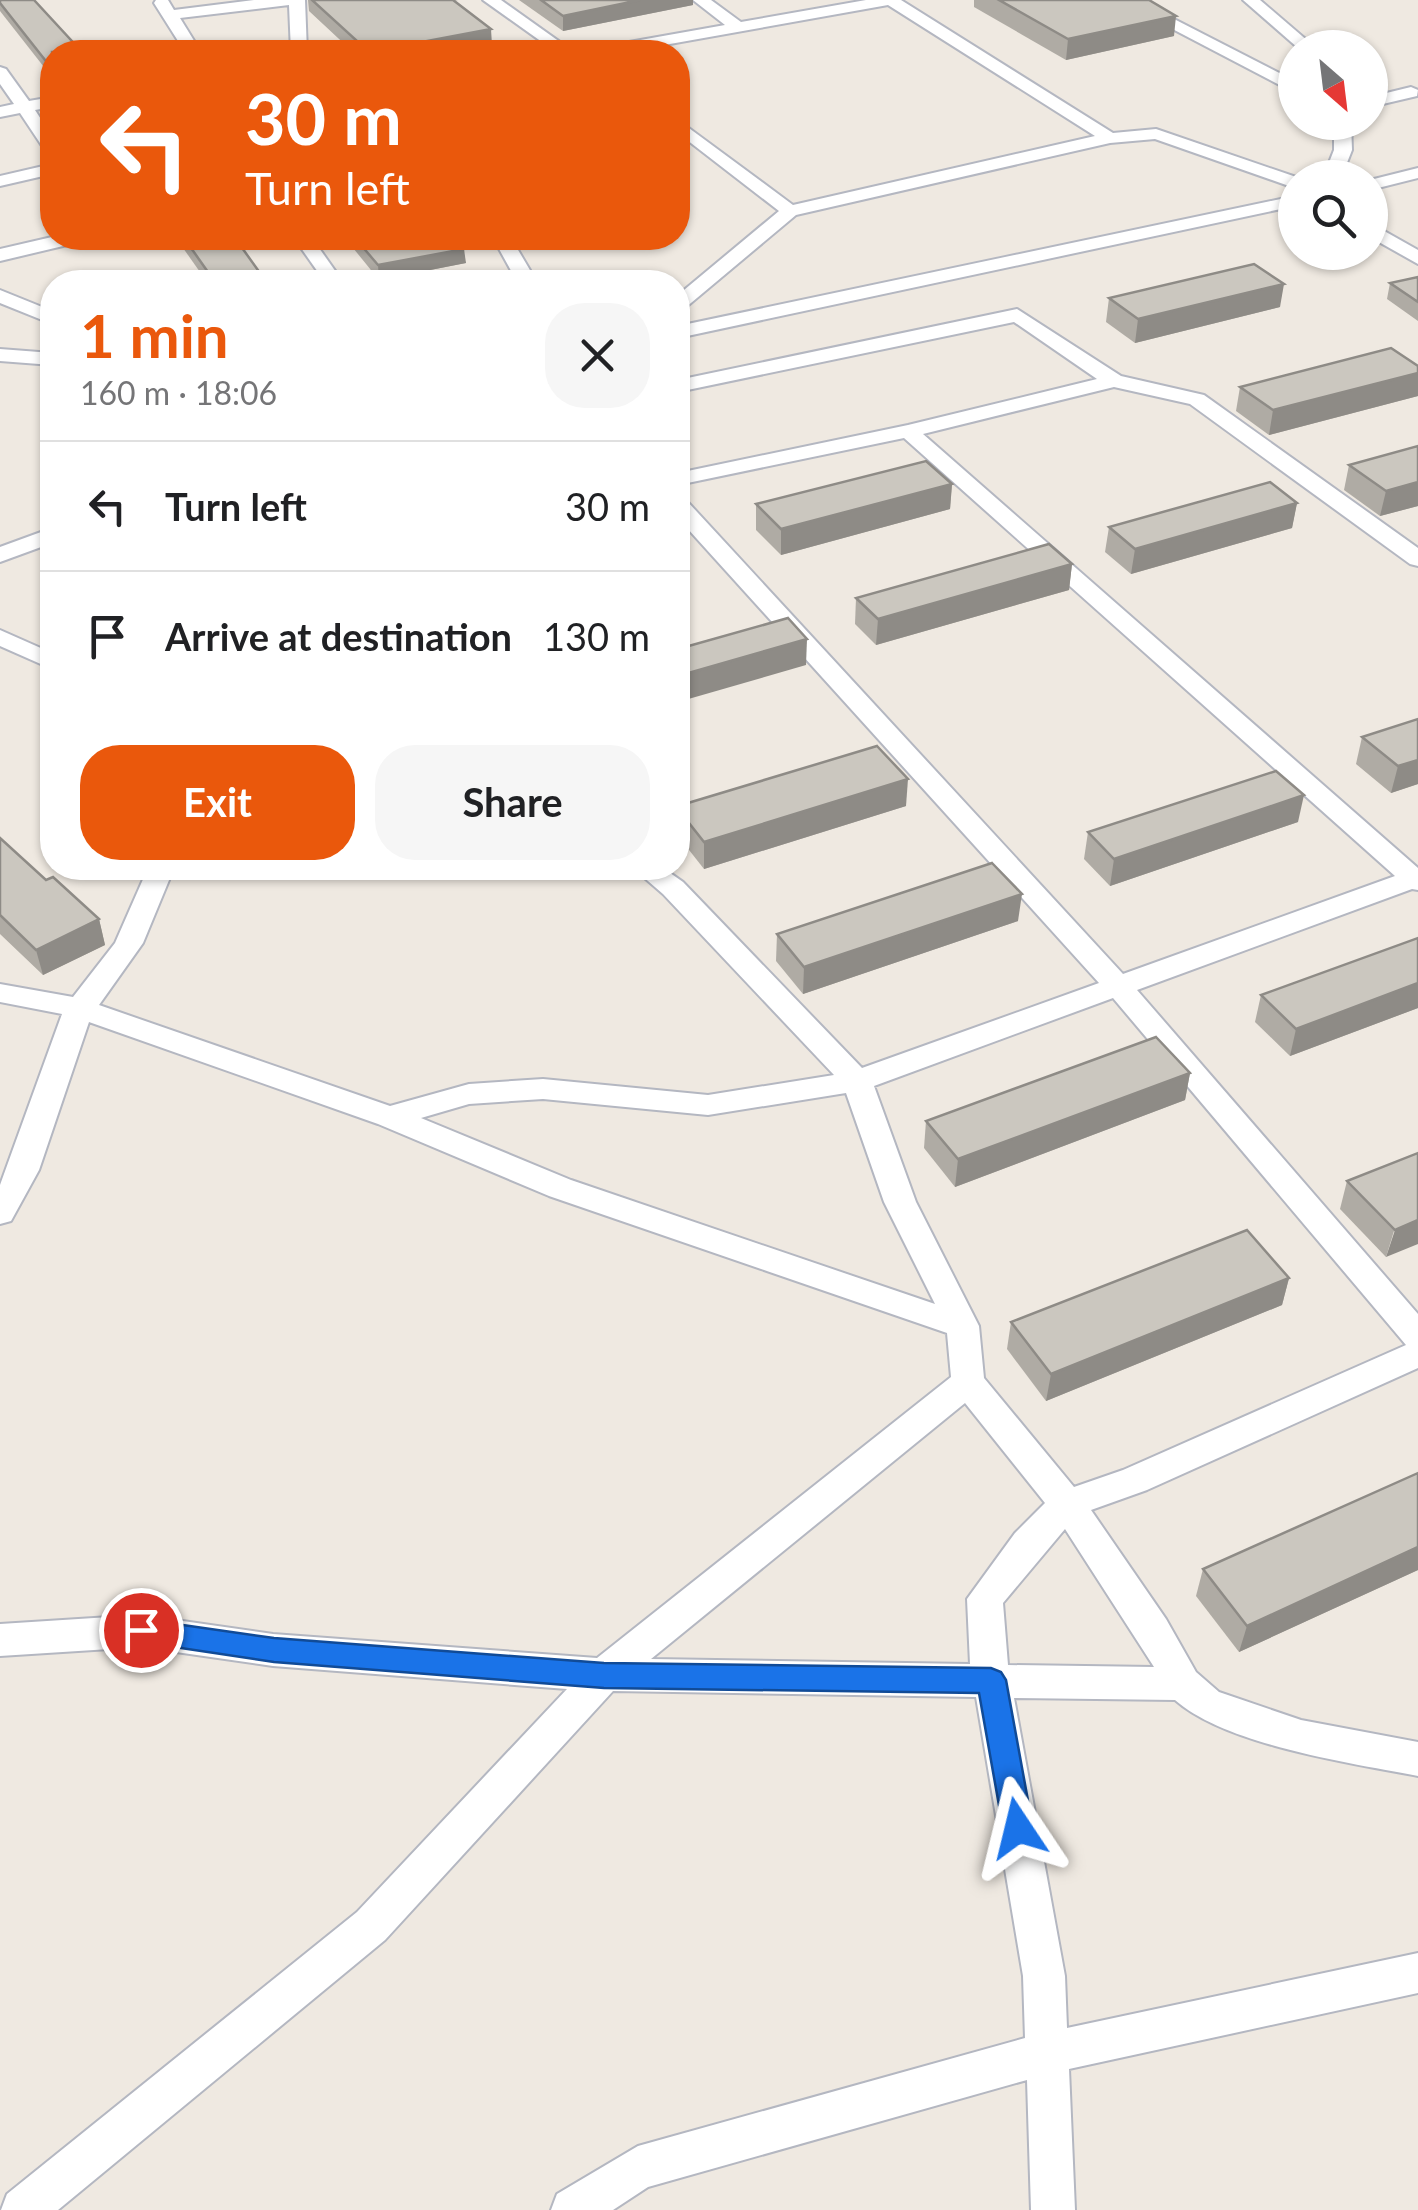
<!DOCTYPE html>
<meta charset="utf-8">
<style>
:root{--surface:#fff;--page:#f6f6f6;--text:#202124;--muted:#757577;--line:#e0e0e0;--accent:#ea580c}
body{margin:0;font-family:Lato,sans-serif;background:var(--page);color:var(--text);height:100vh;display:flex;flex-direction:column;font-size:38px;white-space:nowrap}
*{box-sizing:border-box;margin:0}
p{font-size:32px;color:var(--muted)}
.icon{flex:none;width:55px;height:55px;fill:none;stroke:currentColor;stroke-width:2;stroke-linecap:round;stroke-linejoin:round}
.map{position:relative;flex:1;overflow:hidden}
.side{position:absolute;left:40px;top:270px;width:650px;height:610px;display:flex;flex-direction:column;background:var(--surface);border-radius:40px;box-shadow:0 2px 8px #0004}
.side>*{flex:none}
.top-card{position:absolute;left:40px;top:40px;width:650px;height:210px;border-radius:40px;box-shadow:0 2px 8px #0004;background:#ea580c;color:#fff;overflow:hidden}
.needle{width:65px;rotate:152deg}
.controls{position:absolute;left:1278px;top:30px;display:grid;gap:20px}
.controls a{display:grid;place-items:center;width:110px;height:110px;border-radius:50%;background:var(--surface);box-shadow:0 2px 8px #0004;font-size:50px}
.pin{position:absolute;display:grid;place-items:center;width:85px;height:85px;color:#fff;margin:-42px;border:5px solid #fff;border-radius:50%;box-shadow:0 2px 10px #0007}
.me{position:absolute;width:110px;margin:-55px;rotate:350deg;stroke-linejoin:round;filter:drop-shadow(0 0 8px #0008)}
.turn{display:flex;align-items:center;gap:35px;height:210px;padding:0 40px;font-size:45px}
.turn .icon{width:130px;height:130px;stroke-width:2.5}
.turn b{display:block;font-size:70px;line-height:85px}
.round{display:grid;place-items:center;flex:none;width:105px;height:105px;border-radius:40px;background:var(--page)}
.summary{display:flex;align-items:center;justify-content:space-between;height:170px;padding:0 40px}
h1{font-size:60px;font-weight:700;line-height:75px;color:var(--accent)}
.action{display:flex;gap:20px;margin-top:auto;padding:20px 40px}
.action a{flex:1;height:115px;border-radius:40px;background:var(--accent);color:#fff;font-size:40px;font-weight:700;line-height:115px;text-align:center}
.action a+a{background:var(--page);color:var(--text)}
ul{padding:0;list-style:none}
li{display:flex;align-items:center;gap:30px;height:130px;padding:0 40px;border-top:2px solid var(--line)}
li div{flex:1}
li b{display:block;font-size:38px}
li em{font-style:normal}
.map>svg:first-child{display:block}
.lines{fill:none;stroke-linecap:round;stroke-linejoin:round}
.street-casing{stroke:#b4b7c1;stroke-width:4}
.street{fill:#fff;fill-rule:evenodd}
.wall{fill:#afaba4}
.shaded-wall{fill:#8e8b86}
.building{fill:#cbc7bf;stroke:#8e8b86;stroke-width:2.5}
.route{fill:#1a73e8;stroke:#114b97;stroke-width:2.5}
</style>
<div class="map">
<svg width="1418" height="2210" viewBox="0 0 1418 2210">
<rect width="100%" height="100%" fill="#efe9e1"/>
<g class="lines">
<g class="street-casing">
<g id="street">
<polygon points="156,0 168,0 174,10 254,0 305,0 307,52 291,52 289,5 180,18 201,52 185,52 154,3"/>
<polygon points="483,0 501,0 574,52 556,52"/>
<polygon points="693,0 711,0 741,22 866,0 901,0 1113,133 1156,129 1299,178 1295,178 1295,187 1289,186 1155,139 1110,143 796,215 685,308 678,310 678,295 779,211 678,133 678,120 793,205 1095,136 888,5 625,52 593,52 601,47 725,25"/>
<polygon points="1117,0 1137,0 1295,81 1295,93"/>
<polygon points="1243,0 1260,0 1316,48 1298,48"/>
<polygon points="0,67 6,69 29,101 52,97 52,107 35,110 52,136 52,153 46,152 20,113 0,117 0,107 14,104 0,84"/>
<polygon points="1411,87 1418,90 1417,96 1370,107 1370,97"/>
<polygon points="1334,122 1351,122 1352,150 1341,178 1323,178 1334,150"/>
<polygon points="52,164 52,174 0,186 0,176"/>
<polygon points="1418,168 1418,178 1370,190 1370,180"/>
<polygon points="1295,196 1295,206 678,338 678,326"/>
<polygon points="1370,223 1418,250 1418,264 1370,237"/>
<polygon points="52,237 82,238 80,242 0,261 0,249"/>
<polygon points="294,238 312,238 343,282 325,282"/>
<polygon points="493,238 511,238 534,277 529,282 510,282 514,276"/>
<polygon points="0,290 52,311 52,324 0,303"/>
<path d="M1017,309l104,67 83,19 214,153v18l-8,-2 -220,-160 -76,-17 -191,47 495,434v22l-6,-1 -275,101 281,324v54l-271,122 -56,20 75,109 30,53 23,20 82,28 117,22v34c-68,-13 -192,-31 -243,-76l-161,-2 51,278 2,52 351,-75v40l-349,76 6,141h-44l-4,-130 -379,107 -35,23h-62l6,-16 81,-48 387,-108 -2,-62 -47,-279 -363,-6 -228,249 -327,270h-57l6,-16 350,-282 210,-223 -294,-23 -132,-19 -141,9v-32l141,-9 132,19 324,24 354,-281 -4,-44 -398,-137 -171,-72 -289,-102 -50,148 -28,51 -11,3v-39l62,-171 -62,-12v-18l73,13 42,-54 33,-75h26l-31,75 -44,62 291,101 79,-22 74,-5 165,16 126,-20 -171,-181 -30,-26h30l20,14 179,186 237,-85 -421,-465v-20l8,2 437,474 272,-98 -491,-438 -226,47v-12l230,-48 189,-46 -83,-57 -336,70v-12zM1113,998l293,347 -283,125 -49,17 -90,-109 -5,-52 -63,-124 -42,-116zM846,1093l38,109 51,102 -364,-124 -150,-62 48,-14 74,-5 165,16zM965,1403l80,100 -30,30 -48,66 3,65 -319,-5zM1065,1529l89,138 -146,-2 -5,-62z"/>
<polygon points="0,349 52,353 52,365 0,361"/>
<polygon points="52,528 52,543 0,562 0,547"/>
<polygon points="0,630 52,653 52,669 0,646"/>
</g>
</g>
<use href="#street" class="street"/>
</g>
<g class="wall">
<polygon points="0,0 52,52 52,76 51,76 0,11"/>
<polygon points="308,0 458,0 454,1 492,45 455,52 353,52 309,11"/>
<polygon points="519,0 693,0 693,5 563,31"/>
<polygon points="974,0 1149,0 1174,36 1066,60 974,7"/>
<polygon points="176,238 235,238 260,273 261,282 207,282"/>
<polygon points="345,238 455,238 466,263 379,280"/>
<polygon points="1418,277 1418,321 1387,299 1390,283"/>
<polygon points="1109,298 1280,307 1135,343 1106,322"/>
<polygon points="1418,366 1418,396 1269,435 1236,411 1240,387"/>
<polygon points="1418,446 1418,506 1380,516 1344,490 1349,465"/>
<polygon points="952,484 950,509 781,555 756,530 756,504"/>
<polygon points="1297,503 1292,528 1131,574 1105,552 1109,527"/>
<polygon points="1072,564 1069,590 876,645 855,624 856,598"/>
<polygon points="1418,719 1418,784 1391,793 1356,764 1362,737"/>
<polygon points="678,806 906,806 704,869 678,836"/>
<polygon points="1298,822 1110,886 1084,859 1088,832"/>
<polygon points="0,838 46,880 99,919 105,945 43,975 0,934"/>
<polygon points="1018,921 803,994 776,961 777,934"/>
<polygon points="1418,938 1418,1008 1290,1056 1255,1022 1261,995"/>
<polygon points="1190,1073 1185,1100 955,1187 924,1148 926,1121"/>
<polygon points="1418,1153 1386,1257 1340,1209 1347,1181"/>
<polygon points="1289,1278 1282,1305 1046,1401 1007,1349 1011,1322"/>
<polygon points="1418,1473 1418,1570 1239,1652 1196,1596 1203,1569"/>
</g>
<g class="shaded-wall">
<polygon points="640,0 693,0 693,5 563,31 563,16"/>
<polygon points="1176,16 1174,36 1066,60 1068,39"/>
<polygon points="491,29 492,45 455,52 369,52"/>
<polygon points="464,249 466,263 379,280 378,265"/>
<polygon points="260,273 261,282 215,282"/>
<polygon points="1284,284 1280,307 1135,343 1138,319"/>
<polygon points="1418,373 1418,396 1269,435 1273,410"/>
<polygon points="1418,482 1418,506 1380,516 1386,491"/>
<polygon points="952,484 950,509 781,555 781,529"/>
<polygon points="1297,503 1292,528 1131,574 1135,549"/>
<polygon points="1072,564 1069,590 876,645 878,619"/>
<polygon points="807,639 806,665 678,702 678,676"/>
<polygon points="1418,760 1418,784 1391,793 1398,766"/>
<polygon points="908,779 906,806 704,869 704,842"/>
<polygon points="1304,795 1298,822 1110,886 1114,859"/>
<polygon points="1022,894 1018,921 803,994 804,967"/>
<polygon points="99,919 105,945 43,975 36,950"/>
<polygon points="1418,983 1418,1008 1290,1056 1296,1029"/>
<polygon points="1190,1073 1185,1100 955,1187 958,1159"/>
<polygon points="1418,1220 1418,1244 1386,1257 1395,1230"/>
<polygon points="1289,1278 1282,1305 1046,1401 1051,1374"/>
<polygon points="1418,1547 1418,1570 1239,1652 1247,1626"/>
</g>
<g class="building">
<polygon points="0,0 34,0 82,52 52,52 52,65 49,65 0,3"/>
<polygon points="312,0 453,0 491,29 369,52"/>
<polygon points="541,0 640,0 563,16"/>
<polygon points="999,0 1149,0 1176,16 1068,39"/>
<polygon points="184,238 235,238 260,273 215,282"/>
<polygon points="355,238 455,238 464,249 378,265"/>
<polygon points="1254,264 1284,284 1138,319 1109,298"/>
<polygon points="1418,277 1418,302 1390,283"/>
<polygon points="1391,348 1418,366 1418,373 1273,410 1240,387"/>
<polygon points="1418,446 1418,482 1386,491 1349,465"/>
<polygon points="926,461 952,484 781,529 756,504"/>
<polygon points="1270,482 1297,503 1135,549 1109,527"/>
<polygon points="1049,544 1072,564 878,619 856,598"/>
<polygon points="788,618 807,639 678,676 678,649"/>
<polygon points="1418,719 1418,760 1398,766 1362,737"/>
<polygon points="877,746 908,779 704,842 678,809 678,806"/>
<polygon points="1276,771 1304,795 1114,859 1088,832"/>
<polygon points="0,838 46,880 53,877 99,919 36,950 0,915"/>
<polygon points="992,863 1022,894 804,967 777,934"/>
<polygon points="1418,938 1418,983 1296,1029 1261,995"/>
<polygon points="1156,1037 1190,1073 958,1159 926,1121"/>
<polygon points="1418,1153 1418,1220 1395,1230 1347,1181"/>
<polygon points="1247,1230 1289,1278 1051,1374 1011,1322"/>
<polygon points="1418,1473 1418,1547 1247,1626 1203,1569"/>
</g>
<polygon class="route" points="141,1619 274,1638 604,1663 991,1668 1001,1672 1006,1680 1033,1828 1028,1838 1018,1842 1007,1838 1003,1828 979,1693 604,1688 274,1662 141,1642 131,1639 127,1630 131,1622"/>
</svg>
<div class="controls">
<a><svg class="needle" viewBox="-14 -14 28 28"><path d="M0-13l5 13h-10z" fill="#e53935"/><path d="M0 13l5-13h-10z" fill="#757577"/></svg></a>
<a><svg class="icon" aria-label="search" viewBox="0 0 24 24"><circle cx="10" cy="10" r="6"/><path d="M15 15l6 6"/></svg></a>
</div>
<div class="pin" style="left:141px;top:1630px;background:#d93025"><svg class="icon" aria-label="arrive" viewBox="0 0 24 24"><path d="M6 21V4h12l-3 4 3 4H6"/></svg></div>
<svg class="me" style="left:1018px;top:1828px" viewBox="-20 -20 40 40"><path d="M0-17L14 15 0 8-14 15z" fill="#1a73e8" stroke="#fff" stroke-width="4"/></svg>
<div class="top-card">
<div class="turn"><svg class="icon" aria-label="left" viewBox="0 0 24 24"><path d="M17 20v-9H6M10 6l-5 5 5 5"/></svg><div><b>30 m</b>Turn left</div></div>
</div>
<section class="side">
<div class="summary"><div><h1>1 min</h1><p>160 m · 18:06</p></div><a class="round"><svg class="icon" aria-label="close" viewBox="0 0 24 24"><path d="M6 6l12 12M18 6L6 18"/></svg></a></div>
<ul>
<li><svg class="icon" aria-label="left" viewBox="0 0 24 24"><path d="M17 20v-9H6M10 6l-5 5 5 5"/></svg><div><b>Turn left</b></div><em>30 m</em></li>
<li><svg class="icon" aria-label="arrive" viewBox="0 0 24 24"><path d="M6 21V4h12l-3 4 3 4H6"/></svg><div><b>Arrive at destination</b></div><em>130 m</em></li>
</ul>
<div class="action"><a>Exit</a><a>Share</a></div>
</section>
</div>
